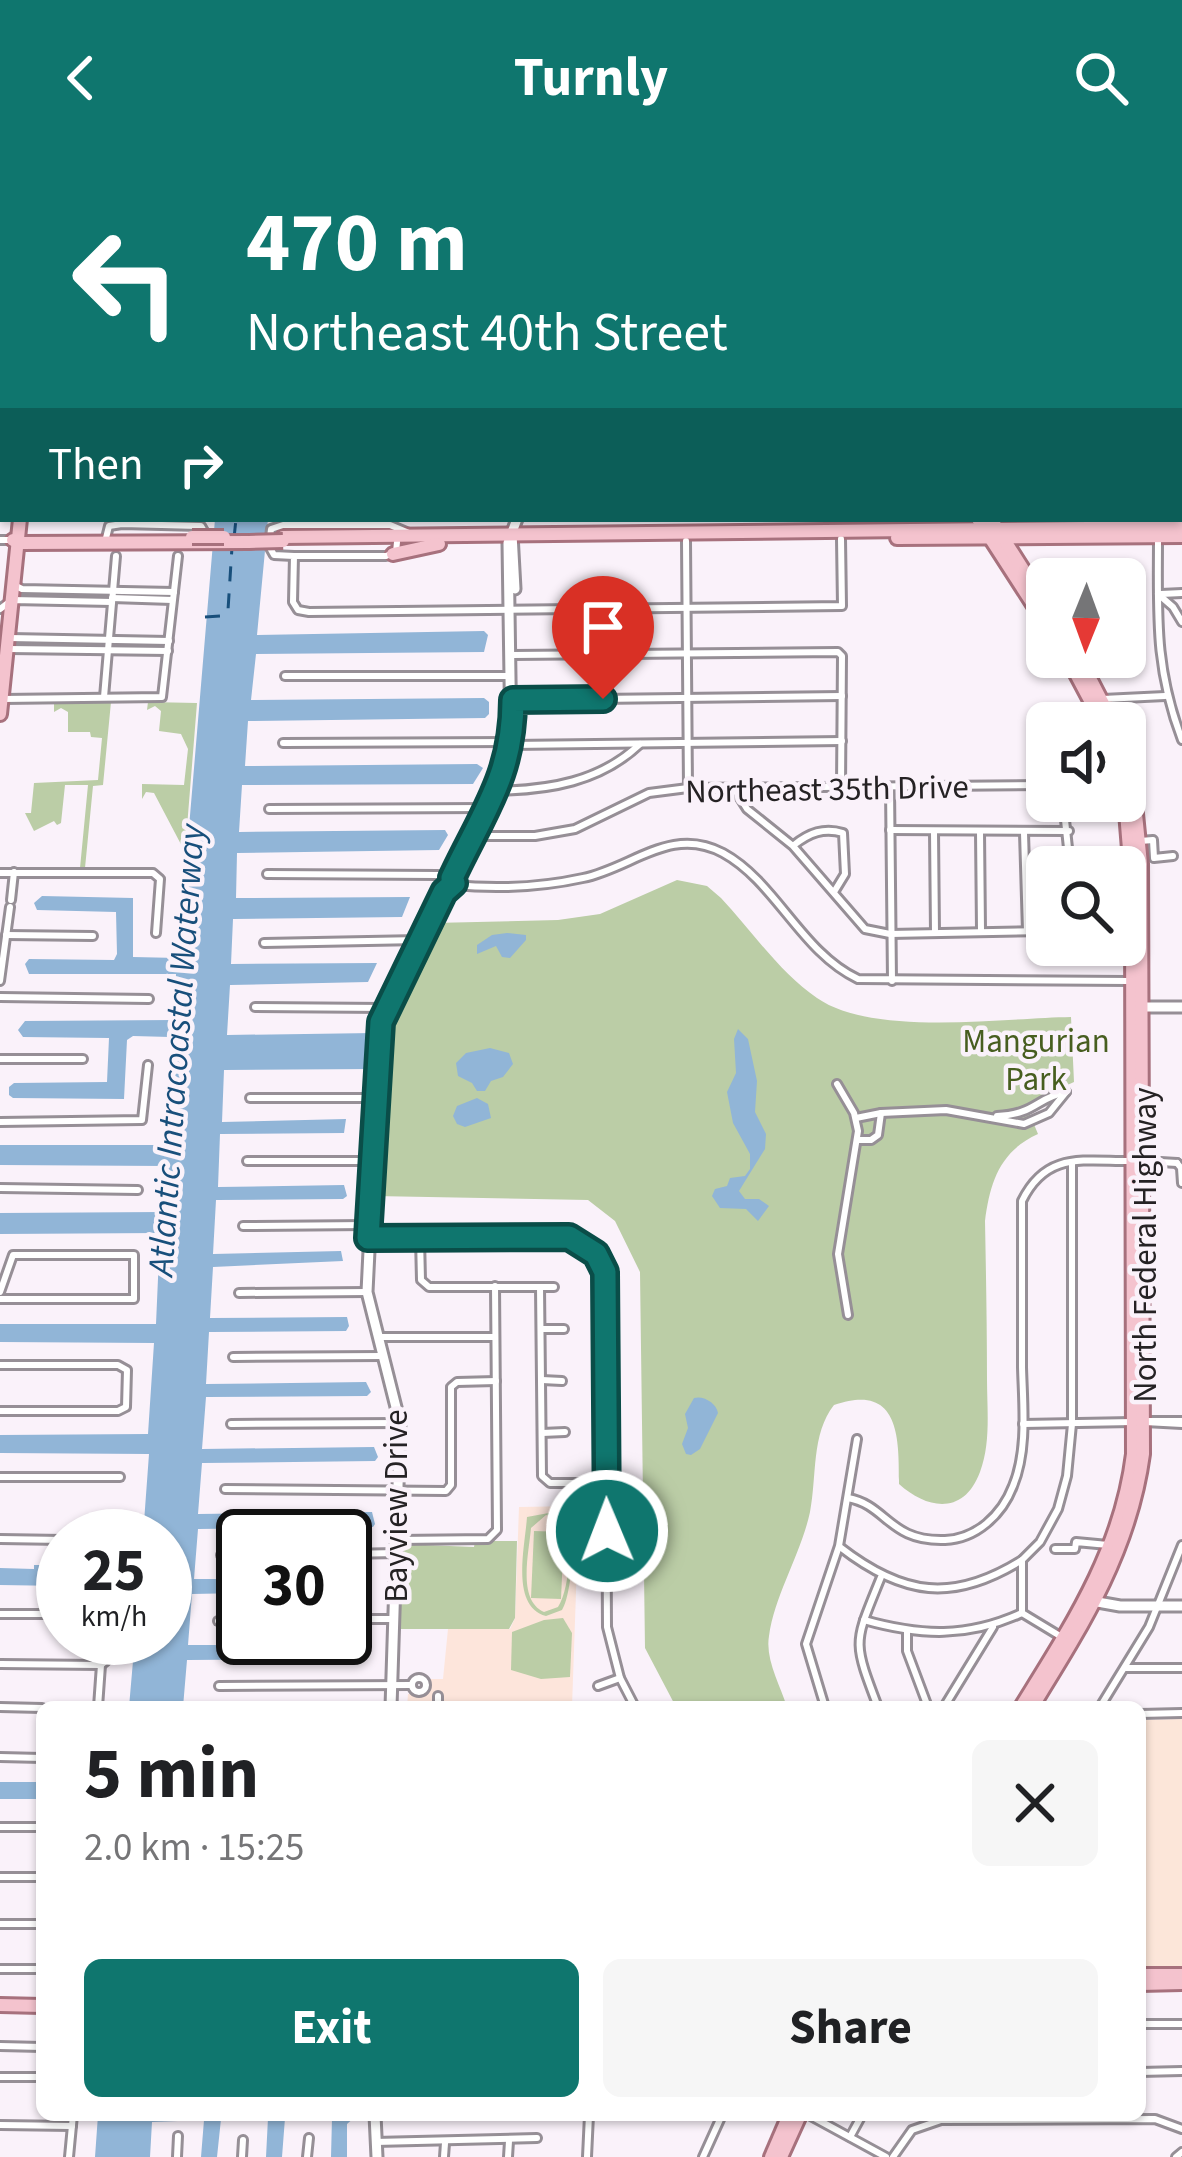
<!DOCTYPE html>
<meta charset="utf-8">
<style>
:root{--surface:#fff;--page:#f6f6f6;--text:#202124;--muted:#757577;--accent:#0f766e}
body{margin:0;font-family:"Source Sans 3",sans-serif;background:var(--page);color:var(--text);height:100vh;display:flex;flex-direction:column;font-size:45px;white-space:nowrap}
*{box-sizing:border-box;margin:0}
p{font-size:39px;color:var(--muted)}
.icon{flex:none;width:66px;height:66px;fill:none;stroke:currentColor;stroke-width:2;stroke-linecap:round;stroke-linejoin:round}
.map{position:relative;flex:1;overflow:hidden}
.sheet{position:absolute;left:36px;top:1545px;width:1110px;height:420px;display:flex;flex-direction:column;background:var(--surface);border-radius:18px;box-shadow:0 3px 9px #0004}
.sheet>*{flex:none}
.top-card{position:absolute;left:0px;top:0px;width:1182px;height:366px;box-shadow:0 3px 9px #0004;background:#0f766e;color:#fff;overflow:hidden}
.needle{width:78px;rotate:181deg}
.tools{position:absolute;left:1026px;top:402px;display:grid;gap:24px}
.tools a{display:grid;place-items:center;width:120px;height:120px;border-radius:18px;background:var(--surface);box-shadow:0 3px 9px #0004;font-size:60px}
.speed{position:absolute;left:36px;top:1353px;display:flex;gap:24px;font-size:60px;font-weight:700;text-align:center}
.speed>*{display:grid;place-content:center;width:156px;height:156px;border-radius:50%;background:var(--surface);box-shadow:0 3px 9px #0004;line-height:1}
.speed small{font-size:30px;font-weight:400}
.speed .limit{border:6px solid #111;border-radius:18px;background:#fff;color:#111}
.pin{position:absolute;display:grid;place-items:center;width:102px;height:102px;color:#fff;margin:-123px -51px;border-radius:50% 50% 50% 0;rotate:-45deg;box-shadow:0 0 12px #0007}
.pin .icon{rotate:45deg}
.me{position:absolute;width:132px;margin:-66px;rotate:359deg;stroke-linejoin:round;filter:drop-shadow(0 0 9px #0008)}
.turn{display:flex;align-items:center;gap:42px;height:252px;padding:0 48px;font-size:54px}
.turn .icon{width:156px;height:156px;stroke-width:2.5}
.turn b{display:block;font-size:84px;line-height:102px}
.then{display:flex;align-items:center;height:114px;padding:0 48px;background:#0003;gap:24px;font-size:45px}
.round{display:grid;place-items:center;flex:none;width:126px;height:126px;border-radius:18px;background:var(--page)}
.overview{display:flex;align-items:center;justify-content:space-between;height:204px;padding:0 48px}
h1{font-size:72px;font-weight:700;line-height:90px}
.button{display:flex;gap:24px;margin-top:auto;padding:24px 48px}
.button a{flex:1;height:138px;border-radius:18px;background:var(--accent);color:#fff;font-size:48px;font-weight:700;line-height:138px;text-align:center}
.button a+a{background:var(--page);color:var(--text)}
header{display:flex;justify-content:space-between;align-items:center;height:156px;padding:0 48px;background:var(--accent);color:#fff;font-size:54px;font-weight:700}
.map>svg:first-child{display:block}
.education{fill:#fde5db}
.medical{fill:#fce6d9}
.green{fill:#bbcda6;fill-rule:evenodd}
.water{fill:#91b5d7}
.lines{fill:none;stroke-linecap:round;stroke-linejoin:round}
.ferry{stroke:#184f7b;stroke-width:3;stroke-dasharray:15 12;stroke-linecap:butt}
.minor-casing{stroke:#968f96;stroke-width:12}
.tertiary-casing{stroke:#968f96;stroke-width:15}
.primary-casing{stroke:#a7717d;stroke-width:18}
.minor{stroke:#fff;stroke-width:6}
.tertiary{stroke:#fff;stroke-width:9}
.primary{stroke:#f4c3ce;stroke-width:12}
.primary-bridge-casing{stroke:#a7717d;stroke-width:18;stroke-linecap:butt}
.primary-bridge{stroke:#f4c3ce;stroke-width:12}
.route-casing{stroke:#0a4d48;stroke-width:30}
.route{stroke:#0f766e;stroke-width:21}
.labels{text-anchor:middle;stroke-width:9;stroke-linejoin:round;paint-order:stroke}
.street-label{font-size:33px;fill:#252224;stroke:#faf2fa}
.park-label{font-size:33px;fill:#475e1f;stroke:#faf2fa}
.water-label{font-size:36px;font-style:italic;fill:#184f7b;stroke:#faf2fa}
</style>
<header><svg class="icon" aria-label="back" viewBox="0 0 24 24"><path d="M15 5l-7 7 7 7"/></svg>Turnly<svg class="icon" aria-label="search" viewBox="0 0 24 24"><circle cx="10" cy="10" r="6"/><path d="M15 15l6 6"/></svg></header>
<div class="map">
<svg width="1182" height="2001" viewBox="0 0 1182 2001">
<rect width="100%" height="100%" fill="#faf2fa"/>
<polygon class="education" points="579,1350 572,1551 407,1551 408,1538 427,1538 428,1523 443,1523 448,1473 510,1473 515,1462 519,1351"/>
<polygon class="medical" points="1182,1563 1182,1812 1140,1812 1140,1564"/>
<g class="green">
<polygon points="54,546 111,546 103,629 93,630 85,712 80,712 88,629 65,629 61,667 57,669 54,665 34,675 25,657 31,657 34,627 98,624 102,582 91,581 90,576 68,576 68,556 61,552 54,556"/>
<polygon points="148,546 197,547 185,696 154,637 146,636 142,643 142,628 184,629 188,593 181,578 159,575 161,555 155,550 147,554"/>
<path d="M677,724l30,6 14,12c30,32 59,75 96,100 56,39 185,20 254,19l3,65 -24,11 -22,17 10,24c-38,17 -48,48 -53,87 1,53 2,106 2,158 0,30 4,64 -7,93 -16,43 -52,38 -81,12 0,-46 1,-102 -65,-79 -23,29 -17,72 -24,107 -9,42 -35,82 -41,124 -4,23 11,49 18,71h-111l-31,-59 -5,-376 -25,-51 -27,-21 -214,-4 11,-169 5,-18 43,-86 125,-3 42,-6z"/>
<path d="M554,1356c7,4 11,4 15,12 7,14 2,73 -7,86l-16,6c-36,-10 -21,-69 -19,-99zM546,1359l13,3c15,17 11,71 -1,89l-14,5c-27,-12 -15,-59 -13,-84z"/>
<polygon points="534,1375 564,1376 561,1443 531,1442"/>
<polygon points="475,1385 517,1385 515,1462 509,1473 397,1473 401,1388 474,1391"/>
<polygon points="563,1462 572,1477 570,1521 541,1523 511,1514 512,1476 544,1464"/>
</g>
<g class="water">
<polygon points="215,363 268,363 257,479 484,475 488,479 484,496 256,498 251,544 484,542 489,546 489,558 485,562 248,565 245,610 477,608 483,612 473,628 242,629 239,676 445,674 448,679 439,694 237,697 236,742 410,741 402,761 233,763 231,808 377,807 368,826 230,829 227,879 374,877 372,913 224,914 222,966 346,963 344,977 220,978 218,1031 344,1029 347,1040 343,1043 216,1044 213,1098 341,1095 343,1105 213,1111 210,1162 347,1161 349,1170 346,1175 209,1176 206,1228 366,1226 371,1236 367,1240 206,1241 202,1293 374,1291 378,1301 375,1305 202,1307 198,1358 372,1356 375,1368 373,1371 198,1373 194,1423 243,1423 243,1437 192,1438 188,1489 369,1489 367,1503 187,1504 183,1551 129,1551 135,1482 165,1482 165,1380 143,1380 149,1298 0,1297 0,1279 148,1278 154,1187 0,1186 0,1168 156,1168 160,1077 0,1078 0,1057 162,1056 165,1010 0,1009 0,989 166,989 173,888 170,881 133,880 127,884 124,943 13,942 9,939 9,931 14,927 107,926 109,882 23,881 18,874 25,865 174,864 176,818 29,818 25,808 29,803 114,804 117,798 116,756 37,754 34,747 42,740 133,742 133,801 178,802"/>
<polygon points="507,777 526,779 526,784 510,802 502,801 496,790 477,798 477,789 492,779"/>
<polygon points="738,873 748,883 757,925 755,956 766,978 765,993 739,1035 745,1043 759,1043 769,1050 758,1065 746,1053 720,1052 712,1040 715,1033 727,1030 730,1022 745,1020 750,1013 750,998 733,967 727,936 736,917 734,883"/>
<polygon points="490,892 509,897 513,908 503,921 491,925 485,935 477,935 472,927 458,920 456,907 466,897"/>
<polygon points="477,942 488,948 491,962 465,971 457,968 453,960 457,950"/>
<path d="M694,1242c10,-3 23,6 24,15l-18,36 -9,6 -5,-1 -4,-10 6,-16 -3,-14z"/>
<polygon points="34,1409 40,1409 40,1413 63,1413 63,1430 0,1429 0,1412 34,1413"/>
<rect x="0" y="1626" width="42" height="17"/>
<polygon points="98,1959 508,1959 355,1961 347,1968 347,2001 331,2001 332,1962 285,1962 282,2001 266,2001 268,1962 221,1963 217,2001 201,2001 204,1964 152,1966 150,2001 95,2001"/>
</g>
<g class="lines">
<g class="ferry">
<polyline points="272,3 273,0"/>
<polyline points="234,382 236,363"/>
<polyline points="205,461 221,460 228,454 232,391"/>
</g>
<g class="minor-casing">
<g id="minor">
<polyline points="114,0 129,1"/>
<polyline points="625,0 625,3"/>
<polyline points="670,0 671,3"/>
<polyline points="716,0 716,3"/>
<polyline points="1136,0 1139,3"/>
<polyline points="22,3 22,0"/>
<polyline points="179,3 179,0"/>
<polyline points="795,3 796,0"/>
<polyline points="842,3 842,0"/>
<polyline points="889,3 889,0"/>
<polyline points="1179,15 1182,15"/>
<polyline points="1179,91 1182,91"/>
<polyline points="0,106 3,99"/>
<polyline points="1179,200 1182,200"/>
<polyline points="0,235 3,235"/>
<polyline points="1179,246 1182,246"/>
<polyline points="1179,292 1182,292"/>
<polyline points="1180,371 1181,316"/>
<polyline points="409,377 390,369 283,369 271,373 269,390 274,399 294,400 293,446 298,454 309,456 842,450 841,383"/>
<path d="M1158,381c0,77 -4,129 24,203"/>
<polyline points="106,382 109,370 122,368 201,370 208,382"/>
<polyline points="0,384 13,384"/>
<polyline points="686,385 688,632"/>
<polyline points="294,400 386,400 396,396 397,386"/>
<polyline points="14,429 22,433 174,436"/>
<polyline points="1158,438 1173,451 1182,466"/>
<polyline points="1161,438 1182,437"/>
<polyline points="112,442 172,444"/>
<polyline points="0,453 12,444 112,446"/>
<polyline points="10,482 169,485"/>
<polyline points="9,493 168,495"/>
<polyline points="512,499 838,496 842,500 841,631"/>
<polyline points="285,520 509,520"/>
<polyline points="104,541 116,400"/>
<polyline points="3,543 162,541 178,400"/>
<polyline points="1103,543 1165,540"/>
<polyline points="513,544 842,540"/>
<polyline points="1062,567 1091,548"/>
<polyline points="1047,581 1047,590"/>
<polyline points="283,587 512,586"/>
<polyline points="511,589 842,585"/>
<polyline points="890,631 892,825"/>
<polyline points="735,634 747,653 793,690 865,773 890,778 1047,775"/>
<path d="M495,635c54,-1 105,-9 145,-47"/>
<polyline points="1063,645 1070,711"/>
<polyline points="269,653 486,652"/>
<polyline points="890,674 1069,675"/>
<polyline points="934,676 935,777"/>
<polyline points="980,676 981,774"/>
<polyline points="1024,677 1027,775"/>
<polyline points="473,680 535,680 575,673 649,637 688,632 1047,629"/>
<polyline points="1140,685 1153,684 1154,702 1173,700"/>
<path d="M794,689c15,-12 30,-18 49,-12l2,41 -11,18"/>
<polyline points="0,717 153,717 160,723 156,777"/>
<polyline points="267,718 438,719 447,723"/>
<path d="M453,729c42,4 89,2 130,-7 49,-10 88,-53 140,-25 53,29 78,99 135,126l271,2"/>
<polyline points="11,744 14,716"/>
<polyline points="6,779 93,780"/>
<polyline points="264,787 420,784"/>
<polyline points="0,825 10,751"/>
<polyline points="0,841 149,843"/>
<polyline points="255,851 386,852"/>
<polyline points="0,903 83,903"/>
<polyline points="837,928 854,957 858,975 838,1098 848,1159"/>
<polyline points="250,942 376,942"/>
<path d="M997,960c39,-2 39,-18 69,-24"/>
<polyline points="856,962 881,957 946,954 1024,968 1049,957 1066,936"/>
<polyline points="0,966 142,964 148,909"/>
<polyline points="859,984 871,984 878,979 881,957"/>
<polyline points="247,1005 372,1005"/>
<polyline points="1144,1005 1177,1007"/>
<polyline points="1177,1007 1181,1012 1182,1027"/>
<polyline points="0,1032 138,1034"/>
<polyline points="243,1070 368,1069"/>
<polyline points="369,1082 569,1081 596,1098 605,1116 607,1471 620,1522 635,1551"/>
<polyline points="420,1082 421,1124 429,1131 554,1131"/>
<polyline points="540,1131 542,1320 550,1327 607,1327"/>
<polyline points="0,1136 13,1099 134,1099 134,1143 0,1143"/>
<polyline points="239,1137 367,1136"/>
<polyline points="542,1173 564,1173"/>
<polyline points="378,1181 495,1181"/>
<polyline points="233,1201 383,1200"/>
<polyline points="0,1209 118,1209 127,1214 126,1251 118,1255 0,1255"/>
<polyline points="542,1224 562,1225"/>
<polyline points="1146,1265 1182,1265"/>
<polyline points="1145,1266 1182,1268"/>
<polyline points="231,1268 400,1267"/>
<polyline points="1023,1268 1133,1266"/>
<polyline points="542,1277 565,1276"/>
<polyline points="0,1321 120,1321"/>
<polyline points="225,1333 446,1335 451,1329 451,1231 457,1226 496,1225"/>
<path d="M848,1342c39,7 41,44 97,42 31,-1 57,-25 68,-54 15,-36 10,-81 9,-119 0,-55 0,-111 0,-166 24,-49 60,-40 107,-40"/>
<polyline points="0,1383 63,1384"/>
<polyline points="398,1384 488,1383 497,1374 495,1130"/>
<path d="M840,1391c63,49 113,56 182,13"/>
<polyline points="1055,1393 1075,1393 1076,1386 1108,1389"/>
<polyline points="345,1398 397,1397"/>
<polyline points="221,1399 243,1398"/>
<polyline points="1022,1457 1022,1404 1040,1386 1058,1353 1067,1320 1072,1268 1072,1006"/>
<polyline points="1022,1457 1060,1480"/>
<polyline points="0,1458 63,1458"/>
<polyline points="345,1463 394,1463"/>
<path d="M864,1464c57,16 103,18 158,-7"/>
<polyline points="218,1465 243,1465"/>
<polyline points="907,1476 907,1495 928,1551"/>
<polyline points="0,1508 101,1509 106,1505"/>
<polyline points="1126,1512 1182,1512"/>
<circle cx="419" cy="1529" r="7"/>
<polyline points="219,1530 412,1529"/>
<polyline points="598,1530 620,1522"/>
<polyline points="0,1551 42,1552"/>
<polyline points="98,1551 101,1509"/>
<polyline points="438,1551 438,1540"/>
<polyline points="825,1551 806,1488 839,1390 857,1283"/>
<path d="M878,1551c-26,-68 -24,-63 3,-130"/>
<polyline points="944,1551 993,1471"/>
<polyline points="1100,1551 1149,1471 1182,1389"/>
<polyline points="1140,1558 1182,1557"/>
<polyline points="0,1601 42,1602"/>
<polyline points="0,1671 42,1671"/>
<polyline points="0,1721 42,1721"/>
<polyline points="0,1768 42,1768"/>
<polyline points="0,1813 42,1813"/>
<polyline points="1140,1868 1182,1868"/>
<polyline points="0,1890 42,1891"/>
<polyline points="1140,1916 1182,1915"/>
<polyline points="0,1921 42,1921"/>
<polyline points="809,1959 886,2001"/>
<polyline points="0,1969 72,1970"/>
<polyline points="850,1981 862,1959"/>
<polyline points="375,1986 537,1982"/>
<polyline points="69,2001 73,1959"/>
<polyline points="177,2001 178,1980"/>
<polyline points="242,2001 243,1984"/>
<polyline points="307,2001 309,1982"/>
<polyline points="444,2001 445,1987"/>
<polyline points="508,2001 509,1985"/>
<polyline points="587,2001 589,1959"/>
<polyline points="703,2001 722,1959"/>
<polyline points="893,2001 912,1974 941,1964 1155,1963 1182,1973"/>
<polyline points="1176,2001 1182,1996"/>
</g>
</g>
<g class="tertiary-casing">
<g id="tertiary">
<polyline points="576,0 577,3"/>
<polyline points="512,378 515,433"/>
<polyline points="445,735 455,727 452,722 495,635 511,589 508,387 517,363"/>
<polyline points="1137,851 1182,851"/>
<polyline points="1092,1445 1120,1450 1182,1450"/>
<polyline points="391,1551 400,1267 367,1136 379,890 386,852 445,735 447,723 452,722"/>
<polyline points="375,1959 377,2001"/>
</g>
</g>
<g class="primary-casing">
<g id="primary">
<polyline points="69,3 70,0"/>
<polyline points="958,3 959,0"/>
<polyline points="968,3 969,0"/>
<polyline points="978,363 1047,470"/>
<polyline points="991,363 1047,451"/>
<polyline points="283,381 1182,371"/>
<polyline points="897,382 1182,380"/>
<polyline points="13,384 20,387 249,386"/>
<polyline points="393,398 439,388"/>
<polyline points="1067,501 1102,567"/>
<polyline points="1079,501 1113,567"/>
<polyline points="0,558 20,363"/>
<path d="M1021,1551c50,-81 100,-156 112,-253l-1,-568 -7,-86"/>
<path d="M1032,1551c50,-81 98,-156 111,-253l-2,-590 -6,-60 -10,-47"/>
<polyline points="1140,1819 1182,1819"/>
<polyline points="1140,1828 1182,1827"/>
<polyline points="0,1849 42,1850"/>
<polyline points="771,2001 789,1959"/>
<polyline points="781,2001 800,1959"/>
</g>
</g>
<use href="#minor" class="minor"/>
<use href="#tertiary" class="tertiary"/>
<use href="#primary" class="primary"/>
<g class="primary-bridge-casing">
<g id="primary-bridge">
<polyline points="192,381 224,381"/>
<polyline points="249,386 283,385"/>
</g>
</g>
<use href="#primary-bridge" class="primary-bridge"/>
</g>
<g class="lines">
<g class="route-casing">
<path id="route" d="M603,543l-90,1c0,75 -30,112 -61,178l2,5 -10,9 -63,130 -13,216 201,-1 27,17 9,18 2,259"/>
</g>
<use href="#route" class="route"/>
</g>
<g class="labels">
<g class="street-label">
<text transform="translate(827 632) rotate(-1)" y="12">Northeast 35th Drive</text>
<text transform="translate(1144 1089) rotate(-90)" y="12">North Federal Highway</text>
<text transform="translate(395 1350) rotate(-90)" y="12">Bayview Drive</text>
</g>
<g class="park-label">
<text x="1036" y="896">Mangurian<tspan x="1036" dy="38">Park</tspan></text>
</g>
<g class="water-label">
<text transform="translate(175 894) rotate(-86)" y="13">Atlantic Intracoastal Waterway</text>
</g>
</g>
</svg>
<div class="tools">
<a><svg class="needle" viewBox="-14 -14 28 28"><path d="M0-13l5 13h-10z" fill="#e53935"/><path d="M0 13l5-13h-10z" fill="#757577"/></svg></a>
<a><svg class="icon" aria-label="sound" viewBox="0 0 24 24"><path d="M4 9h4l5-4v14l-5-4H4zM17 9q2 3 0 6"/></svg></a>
<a><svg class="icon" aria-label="search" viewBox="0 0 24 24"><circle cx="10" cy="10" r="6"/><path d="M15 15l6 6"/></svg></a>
</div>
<div class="speed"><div>25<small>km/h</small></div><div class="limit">30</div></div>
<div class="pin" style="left:603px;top:543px;background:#d93025"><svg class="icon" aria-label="arrive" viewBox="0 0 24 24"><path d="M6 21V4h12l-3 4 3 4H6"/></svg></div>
<svg class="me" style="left:607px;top:1375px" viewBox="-20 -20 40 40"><circle r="17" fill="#0f766e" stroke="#fff" stroke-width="3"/><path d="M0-11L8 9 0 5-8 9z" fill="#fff"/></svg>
<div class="top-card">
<div class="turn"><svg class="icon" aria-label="left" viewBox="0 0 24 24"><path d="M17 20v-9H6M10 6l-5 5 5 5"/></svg><div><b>470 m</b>Northeast 40th Street</div></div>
<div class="then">Then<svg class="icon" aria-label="right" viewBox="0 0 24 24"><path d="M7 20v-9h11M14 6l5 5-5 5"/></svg></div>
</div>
<section class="sheet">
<div class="overview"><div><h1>5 min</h1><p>2.0 km · 15:25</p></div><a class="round"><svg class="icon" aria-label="close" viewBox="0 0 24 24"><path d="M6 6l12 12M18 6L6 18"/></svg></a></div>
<div class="button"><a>Exit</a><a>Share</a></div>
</section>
</div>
